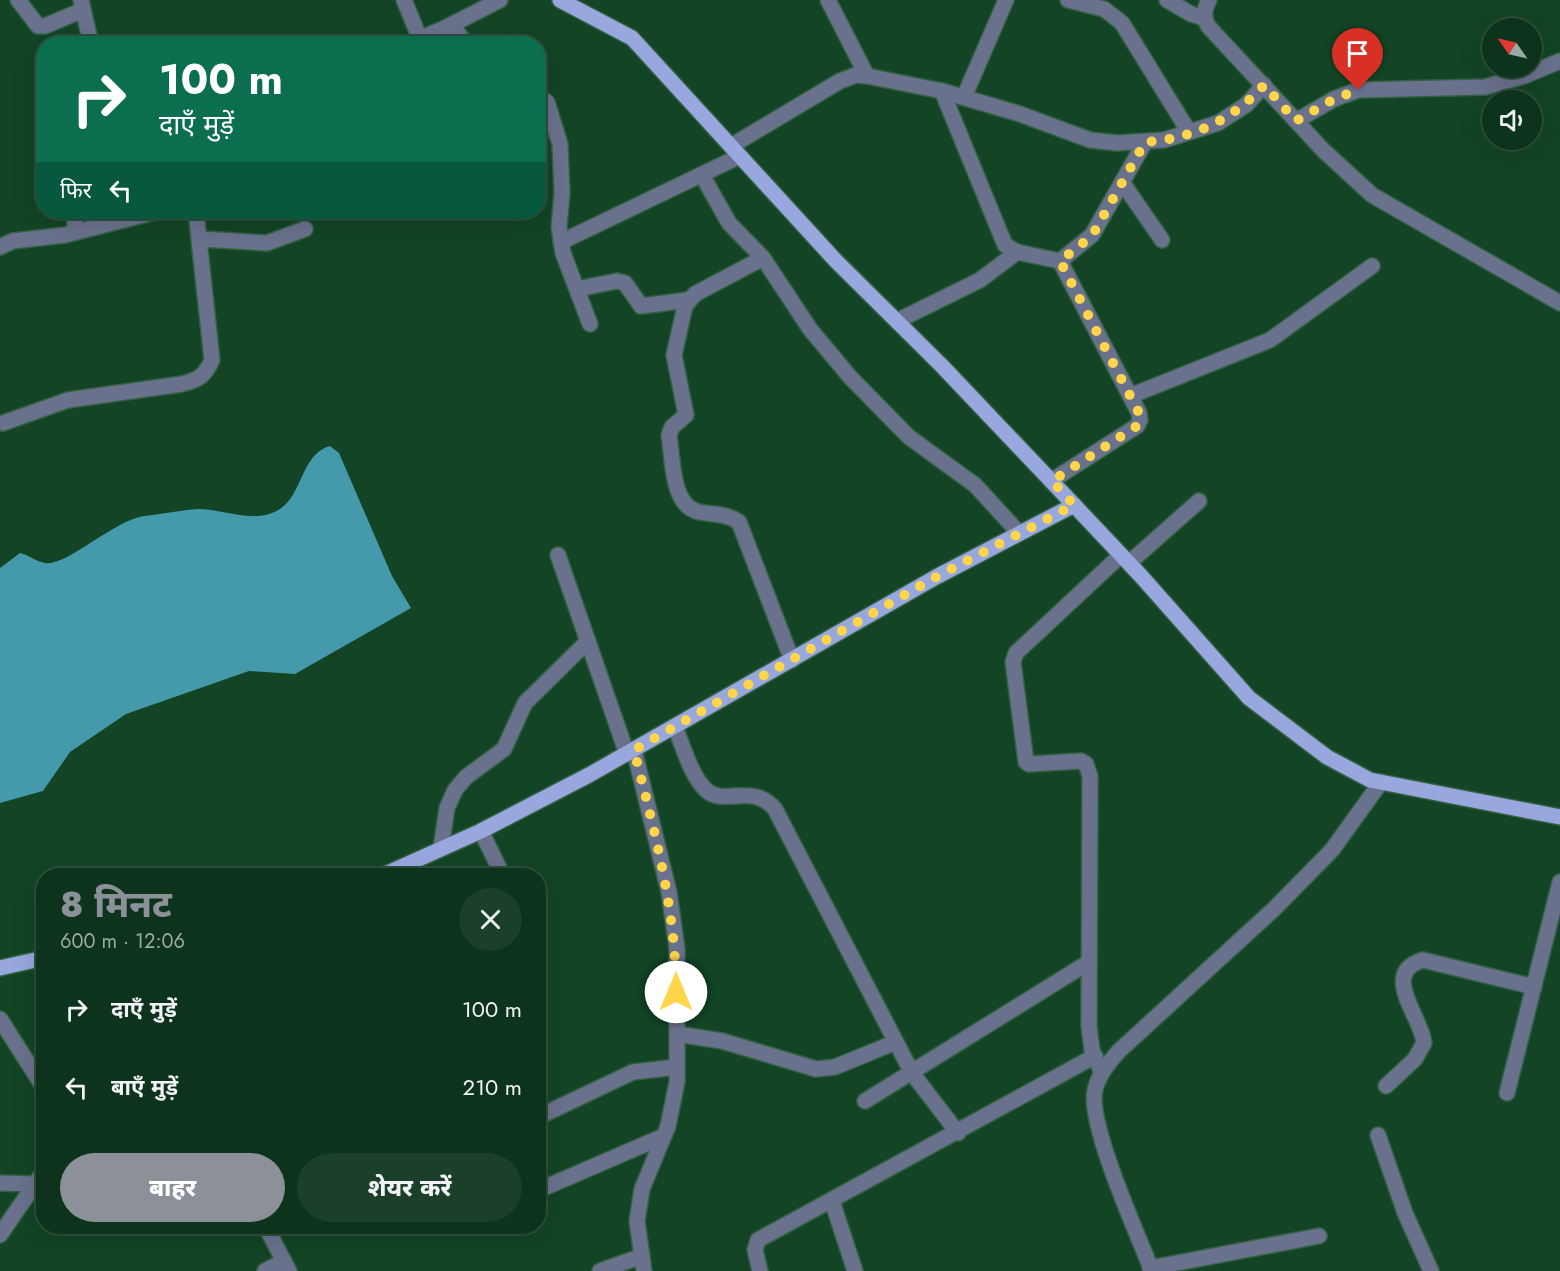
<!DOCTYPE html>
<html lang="hi">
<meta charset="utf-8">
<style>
:root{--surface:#0e331c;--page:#1c3f29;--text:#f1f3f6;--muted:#9baaa3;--line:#2e4e3b;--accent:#8c9099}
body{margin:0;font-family:Jost,"Noto Sans Devanagari",sans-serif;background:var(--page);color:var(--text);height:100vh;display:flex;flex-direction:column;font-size:22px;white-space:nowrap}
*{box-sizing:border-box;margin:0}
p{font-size:20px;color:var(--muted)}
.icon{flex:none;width:33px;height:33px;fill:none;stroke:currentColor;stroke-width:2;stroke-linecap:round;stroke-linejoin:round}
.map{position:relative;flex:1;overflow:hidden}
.panel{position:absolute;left:36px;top:868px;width:510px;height:366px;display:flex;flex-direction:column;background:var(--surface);border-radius:24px;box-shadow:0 6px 24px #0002,0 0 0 2px var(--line)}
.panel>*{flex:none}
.guide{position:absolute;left:36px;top:36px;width:510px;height:183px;border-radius:24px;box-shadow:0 6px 24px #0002,0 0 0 2px var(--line);background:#0b6e4f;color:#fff;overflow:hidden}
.needle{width:39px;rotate:304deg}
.fabs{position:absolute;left:1482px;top:18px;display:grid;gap:12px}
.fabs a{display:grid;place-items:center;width:60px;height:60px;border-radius:50%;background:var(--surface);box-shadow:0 6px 24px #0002,0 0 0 2px var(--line);font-size:30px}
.pin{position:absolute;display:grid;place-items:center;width:51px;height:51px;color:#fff;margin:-62px -26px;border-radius:50% 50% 50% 0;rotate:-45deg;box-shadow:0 0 6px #0007}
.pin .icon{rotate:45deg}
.me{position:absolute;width:66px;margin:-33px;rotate:0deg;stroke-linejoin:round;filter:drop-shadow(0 0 4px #0008)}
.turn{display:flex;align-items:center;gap:21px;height:126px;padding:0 24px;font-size:27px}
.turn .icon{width:78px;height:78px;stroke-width:2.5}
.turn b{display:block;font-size:42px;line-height:51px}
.then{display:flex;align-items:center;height:57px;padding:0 24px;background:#0003;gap:12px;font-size:22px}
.round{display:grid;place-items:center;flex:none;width:63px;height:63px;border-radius:32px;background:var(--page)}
.head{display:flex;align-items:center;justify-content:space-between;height:102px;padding:0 24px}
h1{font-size:36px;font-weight:800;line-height:45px;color:var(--accent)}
.action{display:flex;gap:12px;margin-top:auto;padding:12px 24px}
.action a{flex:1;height:69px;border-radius:36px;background:var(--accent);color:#fff;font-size:24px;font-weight:800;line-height:69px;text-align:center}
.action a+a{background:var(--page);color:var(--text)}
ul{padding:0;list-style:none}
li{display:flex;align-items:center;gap:18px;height:78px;padding:0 24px}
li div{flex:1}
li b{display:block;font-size:22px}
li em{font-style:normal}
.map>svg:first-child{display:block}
.water{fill:#449aaa}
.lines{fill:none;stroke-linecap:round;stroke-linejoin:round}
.minor-casing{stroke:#326043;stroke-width:18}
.major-casing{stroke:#326043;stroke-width:18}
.minor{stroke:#6a718c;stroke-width:15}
.major{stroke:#98a7de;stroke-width:15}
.route{stroke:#ffd54a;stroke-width:10;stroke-dasharray:0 18}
</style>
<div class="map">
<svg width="1560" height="1271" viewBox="0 0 1560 1271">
<rect width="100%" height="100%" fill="#124425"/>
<path class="water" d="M330,446l9,7 53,123 19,32 -116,66 -46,-3 -123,43 -56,38 -27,39 -43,12v-235l20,-15c9,2 17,9 25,10 21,4 69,-43 99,-47 18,-2 37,-6 54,-7 26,0 57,16 82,0 23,-15 21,-55 50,-63z"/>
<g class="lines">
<g class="minor-casing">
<g id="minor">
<polyline points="18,0 38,26 45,26 83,10"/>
<polyline points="81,0 91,44"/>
<polyline points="404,0 420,39"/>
<polyline points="828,0 867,76"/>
<polyline points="1068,0 1104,9 1122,23 1189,132"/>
<polyline points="1167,0 1191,14 1204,18"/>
<path d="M1209,0c-5,9 -6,16 -1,26l115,124 49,45 188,108"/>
<polyline points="453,25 465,44"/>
<polyline points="408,44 445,28 500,0"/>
<polyline points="942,91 1005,245 1017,252 1060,261 1139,413 1140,420 1137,426 1051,481"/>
<polyline points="538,97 547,102 560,144 562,193 559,227 563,253 590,324"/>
<polyline points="964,97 1006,0"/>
<polyline points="1296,121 1334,99 1358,90 1485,87 1524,76 1560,61"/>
<polyline points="731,146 840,81 856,75 867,76 942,91 1020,114 1090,140 1117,143 1164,140 1218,123 1246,105 1264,85"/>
<polyline points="702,175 729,223 763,258 810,329 850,377 909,437 975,485 1019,533"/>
<polyline points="1122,182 1162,240"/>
<polyline points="75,212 75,232"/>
<polyline points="200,239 267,243 305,229"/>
<polyline points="561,242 740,156"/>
<polyline points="0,247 13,241 65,235 155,212"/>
<path d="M763,258l-68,36 -10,12 -11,49 12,60 -14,12 -3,8c4,24 2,71 30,77 15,3 27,1 40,10l53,138"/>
<polyline points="1060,261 1092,235 1145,142"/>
<polyline points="577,289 617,281 625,283 641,306 688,300"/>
<polyline points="897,321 980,280 1017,252"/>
<polyline points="1130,396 1270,340 1372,266"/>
<path d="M3,423l65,-23 114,-16c16,-4 23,-8 30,-24l-16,-148"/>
<polyline points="558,555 627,754"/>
<polyline points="1129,563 1199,501"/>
<path d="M675,727c8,19 16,49 31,63 18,17 46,-8 69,19l137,264 46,60"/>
<polyline points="634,750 669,892 677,949 677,1082 668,1126 642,1189 637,1221 644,1271"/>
<polyline points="481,831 503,876"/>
<polyline points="441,848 447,808 455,790 466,777 504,749 525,703 588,641"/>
<polyline points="0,1019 44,1088"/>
<polyline points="677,1034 722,1041 816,1069 835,1067 896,1042"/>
<polyline points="1102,1073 1092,1050 1089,1026 1090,776 1086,764 1081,761 1029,764 1026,762 1013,662 1016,653 1121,555"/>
<path d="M1386,1086l29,-27 9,-16c-2,-26 -45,-70 -1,-83l111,27"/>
<polyline points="1507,1093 1560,882"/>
<polyline points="865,1101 1089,962"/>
<polyline points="538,1117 633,1072 677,1067"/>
<polyline points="1378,1135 1405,1213 1431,1271"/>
<polyline points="0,1183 34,1184"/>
<polyline points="539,1190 664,1136"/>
<polyline points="832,1201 855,1271"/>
<polyline points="266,1227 289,1271"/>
<polyline points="0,1235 44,1171"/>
<polyline points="1150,1268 1319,1236"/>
<polyline points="265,1271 284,1261"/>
<polyline points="600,1271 642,1256"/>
<polyline points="760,1271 755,1250 758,1240 1095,1056"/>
<path d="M1152,1271c-14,-36 -65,-148 -57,-181 3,-15 14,-28 24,-39l155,-142 58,-59 49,-68"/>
</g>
</g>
<g class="major-casing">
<g id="major">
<polyline points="560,0 632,38 836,261 942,366 1074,505"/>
<polyline points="381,876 481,831 589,775 936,577 1074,505 1141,576 1249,698 1327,757 1370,780 1560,817"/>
<polyline points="0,968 44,958"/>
</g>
</g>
<use href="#minor" class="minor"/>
<use href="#major" class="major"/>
</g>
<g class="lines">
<path class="route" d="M676,992c0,-84 -22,-162 -42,-242l302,-173 138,-72 -22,-24 85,-55 3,-6 -1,-7 -79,-152 32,-25 53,-94c47,-3 88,-22 119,-57l32,36 38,-22 24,-9"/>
</g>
</svg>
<div class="fabs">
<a><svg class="needle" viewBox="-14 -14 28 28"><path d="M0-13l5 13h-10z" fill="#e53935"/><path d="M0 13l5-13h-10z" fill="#9baaa3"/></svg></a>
<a><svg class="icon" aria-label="sound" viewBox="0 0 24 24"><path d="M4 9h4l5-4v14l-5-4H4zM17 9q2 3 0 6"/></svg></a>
</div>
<div class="pin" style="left:1358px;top:90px;background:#d93025"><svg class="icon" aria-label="arrive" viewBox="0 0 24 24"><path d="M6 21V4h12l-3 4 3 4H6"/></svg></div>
<svg class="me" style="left:676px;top:992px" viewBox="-20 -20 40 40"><circle r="19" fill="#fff"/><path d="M0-13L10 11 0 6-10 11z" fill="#ffd54a"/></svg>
<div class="guide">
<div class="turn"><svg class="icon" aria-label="right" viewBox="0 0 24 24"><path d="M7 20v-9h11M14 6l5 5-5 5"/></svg><div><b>100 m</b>दाएँ मुड़ें</div></div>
<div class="then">फिर<svg class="icon" aria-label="left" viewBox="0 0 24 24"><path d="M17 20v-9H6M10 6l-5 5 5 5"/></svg></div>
</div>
<section class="panel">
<div class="head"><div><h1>8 मिनट</h1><p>600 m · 12:06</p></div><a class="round"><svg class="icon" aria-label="close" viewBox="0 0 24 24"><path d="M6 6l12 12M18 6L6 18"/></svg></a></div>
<ul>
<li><svg class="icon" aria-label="right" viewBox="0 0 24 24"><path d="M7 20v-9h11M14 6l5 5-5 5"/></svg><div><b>दाएँ मुड़ें</b></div><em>100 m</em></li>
<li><svg class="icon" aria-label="left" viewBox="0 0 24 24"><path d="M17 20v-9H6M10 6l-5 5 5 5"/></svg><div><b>बाएँ मुड़ें</b></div><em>210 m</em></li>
</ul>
<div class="action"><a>बाहर</a><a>शेयर करें</a></div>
</section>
</div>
